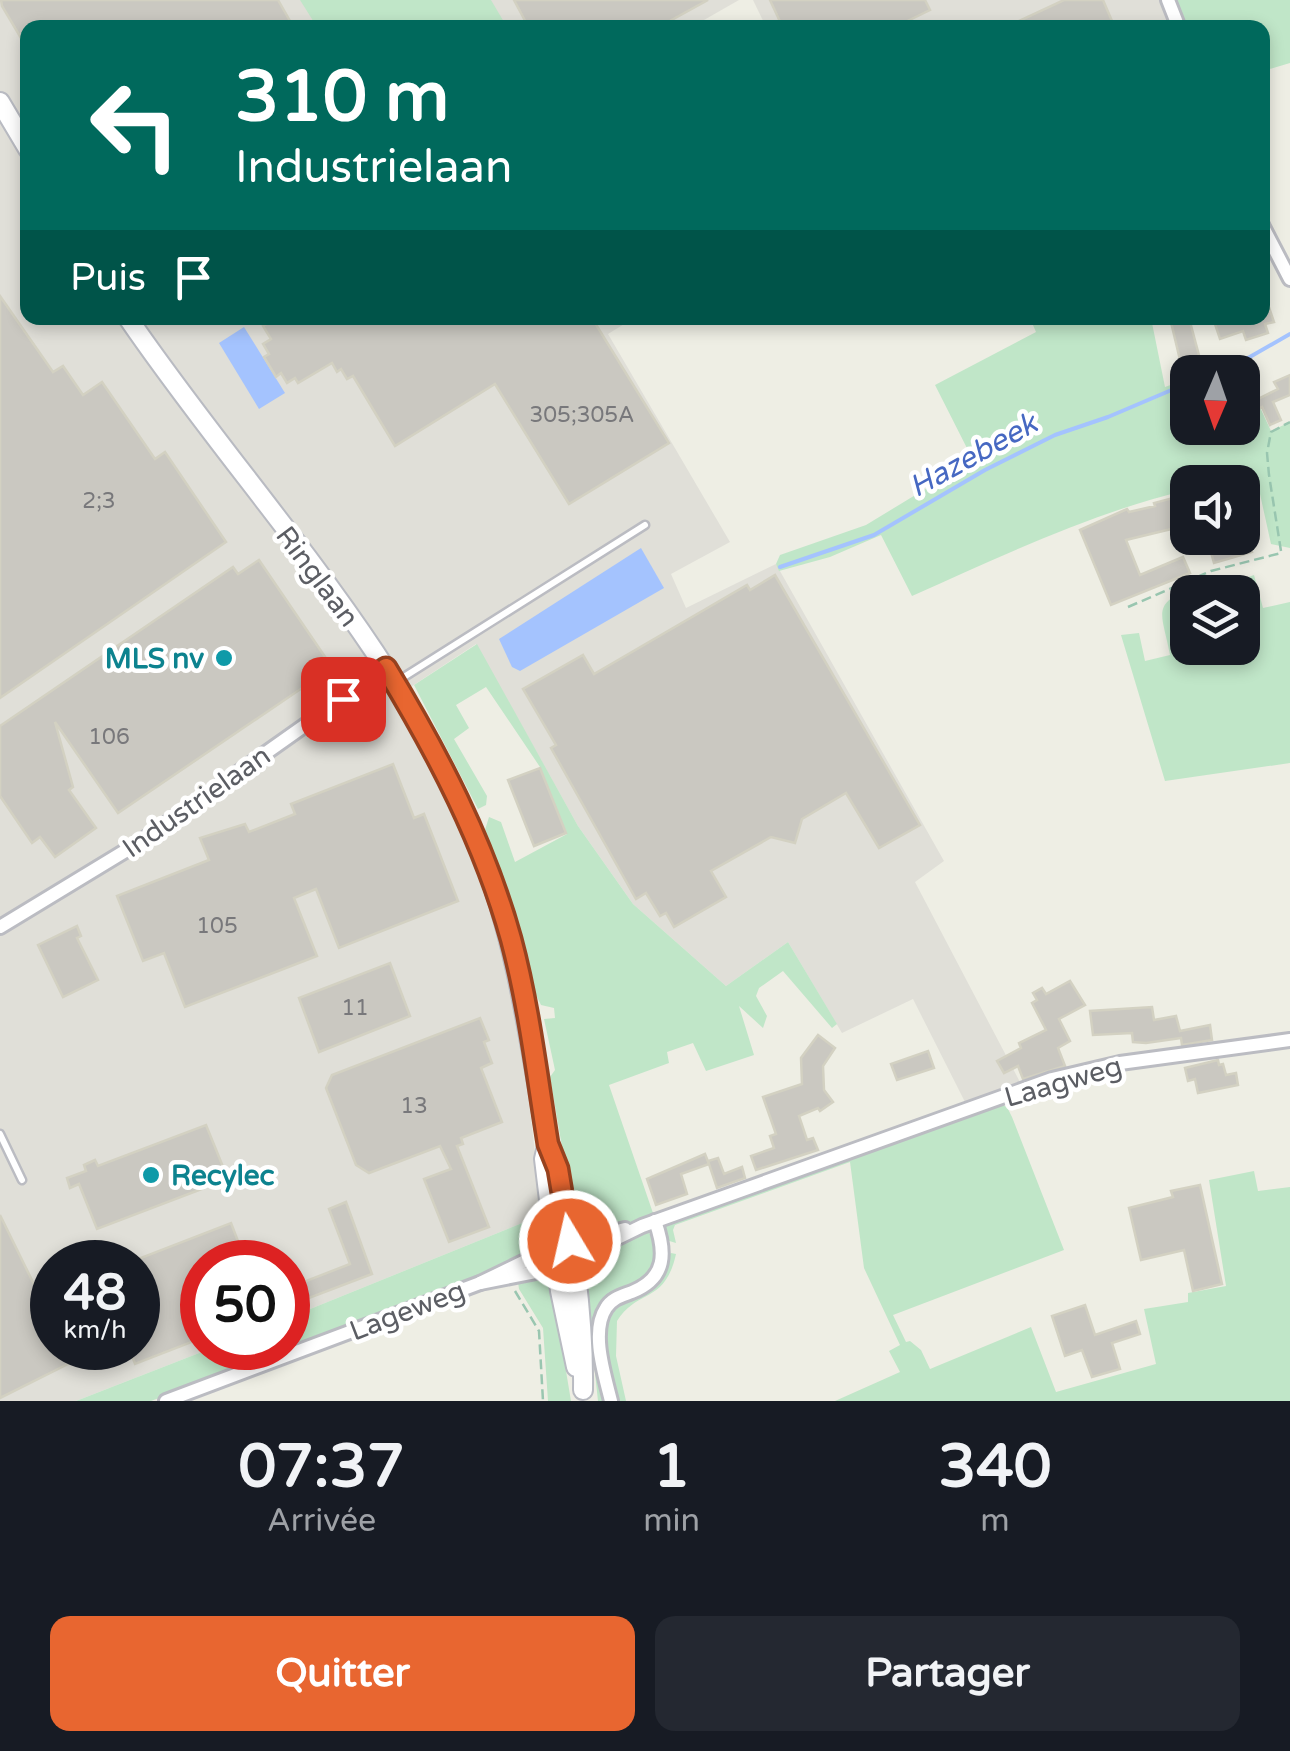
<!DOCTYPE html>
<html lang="fr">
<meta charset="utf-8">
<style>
:root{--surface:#171b24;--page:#242831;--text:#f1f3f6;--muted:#9ea1a6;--accent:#e86630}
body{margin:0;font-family:"Varela Round",sans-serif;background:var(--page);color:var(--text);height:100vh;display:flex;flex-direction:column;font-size:38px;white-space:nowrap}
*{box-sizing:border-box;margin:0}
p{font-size:32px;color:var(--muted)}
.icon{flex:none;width:55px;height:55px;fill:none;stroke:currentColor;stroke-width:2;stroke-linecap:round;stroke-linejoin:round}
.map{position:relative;height:1401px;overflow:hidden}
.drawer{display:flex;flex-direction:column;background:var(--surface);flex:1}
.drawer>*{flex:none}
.hud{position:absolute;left:20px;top:20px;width:1250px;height:305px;border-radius:20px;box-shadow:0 5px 15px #0003;background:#00695c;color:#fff;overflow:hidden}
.needle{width:65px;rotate:182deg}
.controls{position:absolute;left:1170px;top:355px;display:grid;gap:20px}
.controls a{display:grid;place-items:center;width:90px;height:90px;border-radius:20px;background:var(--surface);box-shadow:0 5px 15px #0003;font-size:50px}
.speed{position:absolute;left:30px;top:1240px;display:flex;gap:20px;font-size:50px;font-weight:700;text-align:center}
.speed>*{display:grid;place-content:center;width:130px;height:130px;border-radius:50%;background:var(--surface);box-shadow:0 5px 15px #0003;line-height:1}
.speed small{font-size:25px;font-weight:400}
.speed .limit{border:15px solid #d22;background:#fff;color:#111}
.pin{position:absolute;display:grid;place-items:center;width:85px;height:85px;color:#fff;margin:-42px;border-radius:20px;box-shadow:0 5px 15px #0006}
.me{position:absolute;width:110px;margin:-55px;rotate:351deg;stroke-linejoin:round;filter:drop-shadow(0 0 8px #0008)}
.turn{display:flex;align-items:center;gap:35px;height:210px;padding:0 50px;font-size:45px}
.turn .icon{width:130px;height:130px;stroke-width:2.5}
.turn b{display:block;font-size:70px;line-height:85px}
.then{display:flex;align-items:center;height:95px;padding:0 50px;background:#0003;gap:20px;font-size:38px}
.eta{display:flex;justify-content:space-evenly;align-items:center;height:170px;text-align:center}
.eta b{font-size:60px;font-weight:700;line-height:70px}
.action{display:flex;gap:20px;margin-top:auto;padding:20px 50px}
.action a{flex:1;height:115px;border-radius:20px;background:var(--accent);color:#fff;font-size:40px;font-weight:700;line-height:115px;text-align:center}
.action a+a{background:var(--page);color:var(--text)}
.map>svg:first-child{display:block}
.industrial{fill:#e0dfd8;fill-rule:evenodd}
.green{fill:#c0e6c8}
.water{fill:#a4c3fe}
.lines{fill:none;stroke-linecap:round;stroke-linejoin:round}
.stream{stroke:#a4c3fe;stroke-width:4}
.building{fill:#cac8c1;stroke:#d3d1c2;stroke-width:2.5}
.lane-casing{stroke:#bbbcc2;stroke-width:11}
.street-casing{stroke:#bbbcc2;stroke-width:18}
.secondary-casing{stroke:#b9bbc2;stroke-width:22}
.path{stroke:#99c6b0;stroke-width:2.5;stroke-dasharray:10 5;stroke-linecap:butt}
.lane{stroke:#fff;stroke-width:6}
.street{stroke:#fff;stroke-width:12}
.secondary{stroke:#fff;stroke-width:18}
.route-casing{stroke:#97421f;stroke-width:25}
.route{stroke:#e86630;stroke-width:18}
.culture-dot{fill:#0f9aa8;stroke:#fff;stroke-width:4}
.labels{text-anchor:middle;stroke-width:9;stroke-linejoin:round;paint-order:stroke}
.number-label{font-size:22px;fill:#78787b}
.street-label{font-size:28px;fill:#5c5e64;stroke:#fff}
.culture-label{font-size:28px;font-weight:bold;fill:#0d838f;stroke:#fff;text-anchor:end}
.water-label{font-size:30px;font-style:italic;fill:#4668c2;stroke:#fff}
</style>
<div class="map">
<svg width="1290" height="1401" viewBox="0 0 1290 1401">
<rect width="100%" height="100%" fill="#eeeee4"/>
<g class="industrial">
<path d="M0,0h739l-49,28h-662v290h606l-26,16 122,208 -59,32 15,34 90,-44 168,297 -29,21 106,202 -55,20 -53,-105 -71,34 -54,-91 -62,44 -93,-82 -55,-78 -102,-182 -82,54 67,130 44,129 21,117 16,141 -254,103v-56h-86v86h10l-136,53h-76zM52,1262h86v86h-86z"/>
<polygon points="753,0 1161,0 1171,27 766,27"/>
</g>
<g class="green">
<polygon points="300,0 491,0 507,27 317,27"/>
<polygon points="1173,0 1290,0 1290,63 1263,71 1262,28 1183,27"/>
<path d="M1030,318h121l14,69 22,-8 1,49h54v-56h-37l33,-12 33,71 19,-9v126l-19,-4 -13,-59h-15l-1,-3 -13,-2 -41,2 -1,8c-96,23 -185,66 -275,106l-31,-61 -51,22 -51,14 -3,-7 4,-9 86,-30 107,-65 -38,-75 101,-53z"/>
<path d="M1254,575l9,33 27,-6v161l-125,18 -44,-146 18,-2 6,28 25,-6c-9,-47 -20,-49 29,-72l4,9h-15v56h54v-56h-21l-1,-5z"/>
<path d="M477,644l101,182 55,78 93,82 62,-44 49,82 -5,4 -49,-57 -24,17 -3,8 11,20 -4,12 -24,-22 15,49 -48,16 -13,-28 -26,9 2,11 -60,22 45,131c-23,7 -58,24 -79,6l-25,-145 5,-7 -11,-51 11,-1 -1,-10 -13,-3 -8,-16 -9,-41 -39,-118 4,-13 12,5 14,40 52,-28 -27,-67 -54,-80 -30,18 13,23 -15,11 33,57 -1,9 -8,4 -64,-124z"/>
<polygon points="1000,1104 1007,1107 1012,1117 1064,1250 893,1315 906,1342 910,1341 921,1350 930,1369 1031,1327 1056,1392 1156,1364 1144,1309 1188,1302 1188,1293 1226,1286 1209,1180 1254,1171 1258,1191 1290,1187 1290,1401 835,1401 900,1372 889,1351 900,1345 864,1268 850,1162 675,1225 673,1230 676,1243 666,1240 663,1227 671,1221"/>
<polygon points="542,1215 548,1240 542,1250 485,1275 151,1401 76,1401 212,1348 288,1348 288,1318"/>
<polygon points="647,1231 658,1242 653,1276 601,1310 607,1401 598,1401 584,1272 590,1261 611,1251 609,1247"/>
<path d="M671,1253l5,1c-11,50 -38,34 -59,67l-1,35 10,45h-10c-22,-96 -11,-84 55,-148z"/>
<polygon points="523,1279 537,1279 552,1287 571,1401 548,1401 543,1328 519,1289 518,1282"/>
</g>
<g class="water">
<polygon points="244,327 285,393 259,409 219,343"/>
<polygon points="641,548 664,588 520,671 512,667 499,639"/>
</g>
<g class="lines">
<g class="stream">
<polyline points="1214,372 1241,362 1290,334"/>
<polyline points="780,567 874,535 985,470 1055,435 1108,417 1188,383"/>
</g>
</g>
<g class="building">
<polygon points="1,0 278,0 294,28 28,28 28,50 2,6"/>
<polygon points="514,0 708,0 657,28 529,28"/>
<polygon points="770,0 925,0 930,10 893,28 783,28"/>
<polygon points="1064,0 1103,0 1115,28 1004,28"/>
<polygon points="1264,293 1274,322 1265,324 1268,333 1246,340 1243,331 1220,339 1213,318 1262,318"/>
<polygon points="0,296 53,372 63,366 83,395 102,382 155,459 165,452 226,542 0,698"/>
<polygon points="277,318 592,318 669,443 569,504 495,384 395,446 353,376 347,379 341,369 337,372 332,363 298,383 295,378 287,383 281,373 276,377 264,357 269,354 263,344 271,339 263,326"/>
<polygon points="1170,318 1189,318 1200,359 1181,364"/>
<polygon points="1290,375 1290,395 1273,402 1281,420 1270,425 1262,407 1249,413 1246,405 1278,389 1274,382"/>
<polygon points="1188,494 1188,525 1126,540 1140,575 1183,557 1190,573 1111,605 1080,530 1127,509 1129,512 1155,506 1154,503"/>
<polygon points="1207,538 1248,538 1252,552 1214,563"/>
<polygon points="259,560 334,670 313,684 311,682 118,813 55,722 73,787 69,790 96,828 55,857 40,837 32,843 0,796 0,726 233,567 238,574"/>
<polygon points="775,575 920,825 879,848 846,793 802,819 795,843 771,837 711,871 726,897 674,927 666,913 660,916 646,893 636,899 551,748 556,745 523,689 583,655 594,674 747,585 750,590"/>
<polygon points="393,764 414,818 424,814 458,901 339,948 316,889 294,898 317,956 185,1007 164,953 143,961 117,896 209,860 200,838 245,824 249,832 295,814 291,804"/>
<polygon points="540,768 566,833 534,846 508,780"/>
<polygon points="77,926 81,936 77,938 98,980 63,997 38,945"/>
<polygon points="390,963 410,1016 319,1052 299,998"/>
<polygon points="1070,981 1085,1005 1059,1019 1070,1041 1058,1048 1065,1066 1023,1079 1018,1066 1004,1073 997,1061 1021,1048 1019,1043 1046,1030 1032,1003 1037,1000 1033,993 1042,988 1046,994"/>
<polygon points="1152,1007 1154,1020 1176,1016 1180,1031 1210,1025 1212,1040 1182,1045 1181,1038 1146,1043 1133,1042 1132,1033 1093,1035 1090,1011"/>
<polygon points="480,1018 489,1040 484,1042 492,1063 481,1068 502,1122 461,1138 463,1144 457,1146 489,1227 449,1242 424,1179 451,1169 440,1146 369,1173 356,1165 326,1088 332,1075"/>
<polygon points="818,1035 835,1048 823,1066 824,1090 833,1102 820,1111 818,1108 799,1116 807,1140 813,1138 818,1150 756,1170 751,1156 774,1148 770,1136 776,1134 763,1097 802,1084 801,1058"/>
<polygon points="928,1051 934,1068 897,1080 891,1064"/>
<polygon points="1218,1060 1219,1065 1223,1064 1226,1075 1236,1073 1238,1085 1198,1093 1195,1079 1188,1081 1185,1068"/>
<polygon points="206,1125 228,1179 97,1229 79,1184 70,1188 67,1178 86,1171 84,1165 95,1160 98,1166"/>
<polygon points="705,1154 709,1164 681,1174 687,1194 656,1205 647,1179"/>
<polygon points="718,1158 724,1174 742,1167 745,1178 717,1188 708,1161"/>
<polygon points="1200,1185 1222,1284 1193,1291 1184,1250 1141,1260 1129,1208 1173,1197 1171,1191"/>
<polygon points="346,1202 372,1274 288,1306 288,1288 350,1264 329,1209"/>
<polygon points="0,1215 52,1321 52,1348 65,1348 72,1362 0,1398"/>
<polygon points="231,1223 246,1262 202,1262 202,1338 135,1364 129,1348 138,1348 138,1259"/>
<polygon points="1085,1305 1095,1335 1136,1321 1140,1334 1112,1343 1120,1369 1092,1377 1082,1350 1065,1356 1052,1316"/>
</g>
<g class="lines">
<g class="lane-casing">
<g id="lane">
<polyline points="396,682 645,525"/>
<polyline points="0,1134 22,1180"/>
</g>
</g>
<g class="street-casing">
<g id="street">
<polyline points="1168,0 1179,28"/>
<polyline points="1262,225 1290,279"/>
<polyline points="0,927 140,842 386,668"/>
<polyline points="480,1283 556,1268 642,1226 1052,1079 1120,1063 1290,1040"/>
<polyline points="166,1401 480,1283 554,1247 625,1229"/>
<path d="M611,1401c-6,-25 -21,-69 -5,-93 6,-10 16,-12 26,-16 35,-14 34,-40 23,-71"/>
</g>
</g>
<g class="secondary-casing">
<g id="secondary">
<polyline points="0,102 28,149"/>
<path d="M128,318c118,173 272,328 350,526 38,95 51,193 68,293 3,17 12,33 16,50 13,67 22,135 21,203"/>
<polyline points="547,1146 544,1159 560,1291 576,1367"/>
</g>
</g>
<g class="path">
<polyline points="1281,551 1269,475 1267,453 1271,432 1290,422"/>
<polyline points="1128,607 1211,571 1281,553"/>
<polyline points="515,1291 539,1331 543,1401"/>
</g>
<use href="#lane" class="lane"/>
<use href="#street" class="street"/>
<use href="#secondary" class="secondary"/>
</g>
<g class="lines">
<g class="route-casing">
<path id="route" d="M343,699l43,-31c52,86 98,174 125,271 18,67 26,137 37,205l10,25 12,72"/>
</g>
<use href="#route" class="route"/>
</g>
<g class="culture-dot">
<circle cx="224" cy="658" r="10"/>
<circle cx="151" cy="1175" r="10"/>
</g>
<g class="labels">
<g class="number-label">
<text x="582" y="422">305;305A</text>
<text x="99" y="508">2;3</text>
<text x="109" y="744">106</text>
<text x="217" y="933">105</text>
<text x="355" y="1015">11</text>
<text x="414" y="1113">13</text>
</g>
<g class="street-label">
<text transform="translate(318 576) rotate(53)" y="10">Ringlaan</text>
<text transform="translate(196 801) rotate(-35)" y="10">Industrielaan</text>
<text transform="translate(1063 1081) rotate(-16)" y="10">Laagweg</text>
<text transform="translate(407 1310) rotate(-21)" y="10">Lageweg</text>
</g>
<g class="culture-label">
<text x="204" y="668">MLS nv</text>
<text x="171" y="1185" text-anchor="start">Recylec</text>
</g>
<g class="water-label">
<text transform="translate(973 455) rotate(-29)" y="10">Hazebeek</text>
</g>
</g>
</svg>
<div class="controls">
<a><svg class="needle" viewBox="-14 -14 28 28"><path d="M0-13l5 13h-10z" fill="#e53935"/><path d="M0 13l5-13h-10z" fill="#9ea1a6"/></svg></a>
<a><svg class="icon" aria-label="sound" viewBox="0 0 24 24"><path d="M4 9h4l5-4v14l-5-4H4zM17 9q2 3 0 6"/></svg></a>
<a><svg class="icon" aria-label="layers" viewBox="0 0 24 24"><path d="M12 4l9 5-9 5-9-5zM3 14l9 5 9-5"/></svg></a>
</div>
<div class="speed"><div>48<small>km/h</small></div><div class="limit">50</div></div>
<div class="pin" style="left:343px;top:699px;background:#d93025"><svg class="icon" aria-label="arrive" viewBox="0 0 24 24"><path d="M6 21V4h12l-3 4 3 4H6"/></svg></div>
<svg class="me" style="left:570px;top:1241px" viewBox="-20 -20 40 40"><circle r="17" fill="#e86630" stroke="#fff" stroke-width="3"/><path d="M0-11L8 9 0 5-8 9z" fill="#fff"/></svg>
<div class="hud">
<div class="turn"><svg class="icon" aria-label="left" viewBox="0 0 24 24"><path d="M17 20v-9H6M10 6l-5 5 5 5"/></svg><div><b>310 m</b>Industrielaan</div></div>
<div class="then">Puis<svg class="icon" aria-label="arrive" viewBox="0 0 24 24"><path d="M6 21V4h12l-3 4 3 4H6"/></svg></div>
</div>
</div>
<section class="drawer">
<div class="eta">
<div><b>07:37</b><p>Arrivée</p></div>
<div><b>1</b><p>min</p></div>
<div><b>340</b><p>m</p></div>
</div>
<div class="action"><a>Quitter</a><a>Partager</a></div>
</section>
